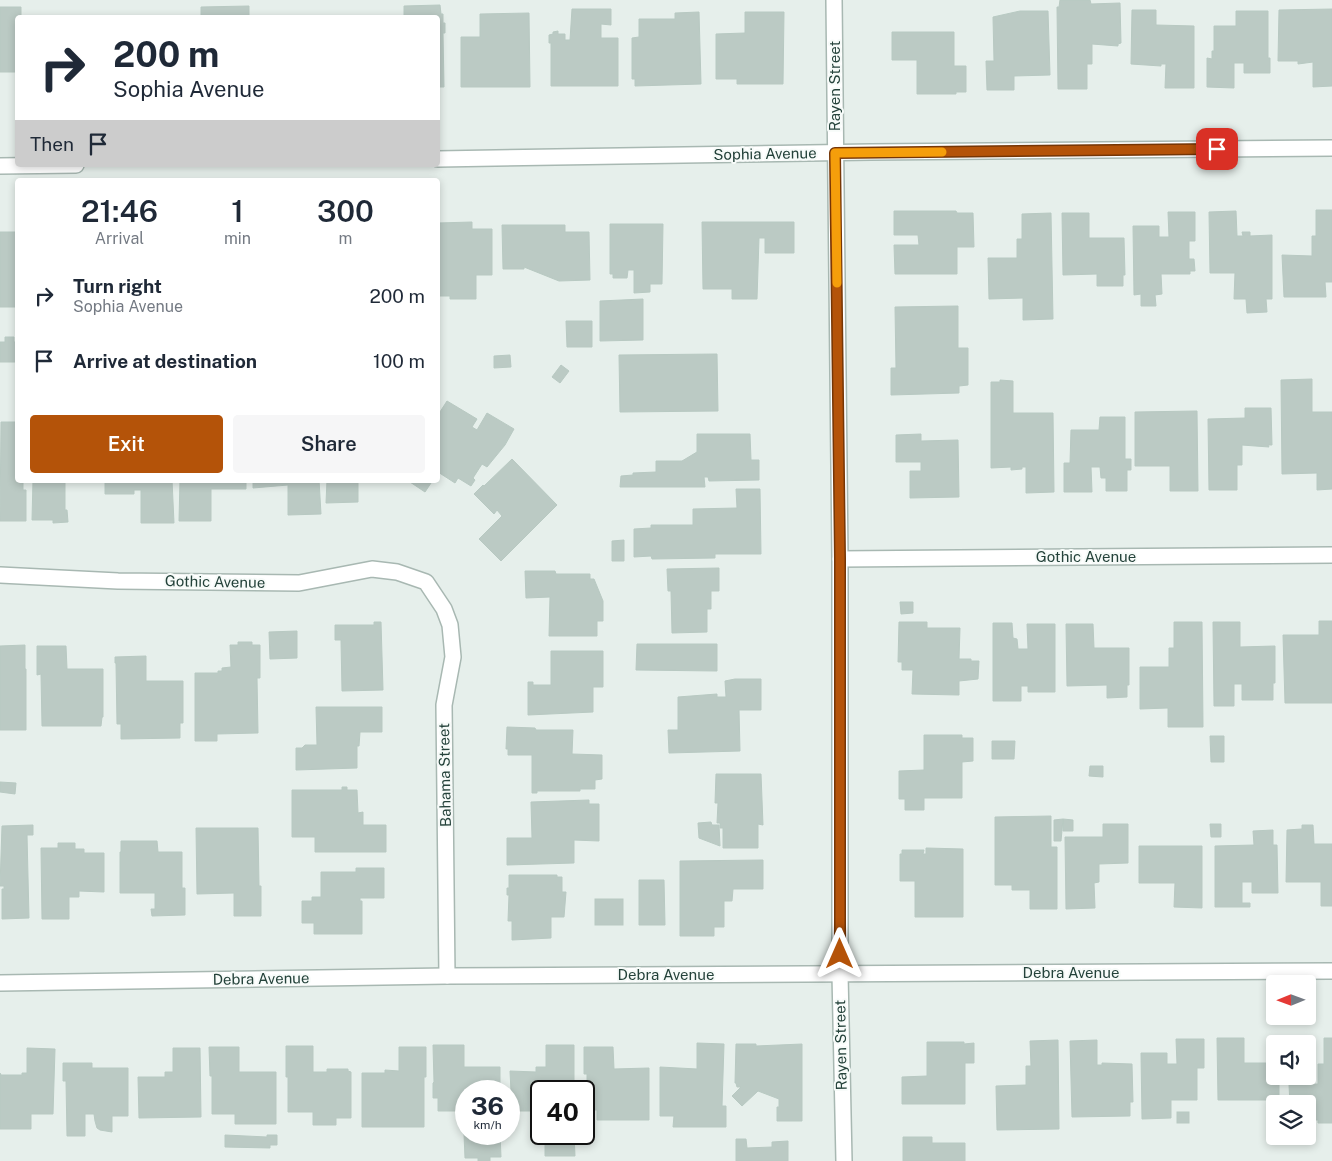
<!DOCTYPE html>
<style>
:root{--surface:#fff;--page:#f6f6f7;--text:#1f2937;--muted:#747a83;--accent:#b45309}
body{margin:0;font-family:"Public Sans",sans-serif;background:var(--page);color:var(--text);height:100vh;display:flex;flex-direction:column;font-size:19px;white-space:nowrap}
*{box-sizing:border-box;margin:0}
p{font-size:16px;color:var(--muted)}
.icon{flex:none;width:28px;height:28px;fill:none;stroke:currentColor;stroke-width:2;stroke-linecap:round;stroke-linejoin:round}
.map{position:relative;flex:1;overflow:hidden}
.sheet{position:absolute;left:15px;top:178px;width:425px;height:305px;display:flex;flex-direction:column;background:var(--surface);border-radius:5px;box-shadow:0 2px 8px #0003}
.sheet>*{flex:none}
.guide{position:absolute;left:15px;top:15px;width:425px;height:152px;border-radius:5px;box-shadow:0 2px 8px #0003;background:#fff;color:var(--text);overflow:hidden}
.needle{width:32px;rotate:269deg}
.fabs{position:absolute;left:1266px;top:975px;display:grid;gap:10px}
.fabs a{display:grid;place-items:center;width:50px;height:50px;border-radius:5px;background:var(--surface);box-shadow:0 2px 8px #0003;font-size:25px}
.speed{position:absolute;left:455px;top:1080px;display:flex;gap:10px;font-size:25px;font-weight:700;text-align:center}
.speed>*{display:grid;place-content:center;width:65px;height:65px;border-radius:50%;background:var(--surface);box-shadow:0 2px 8px #0003;line-height:1}
.speed small{font-size:12px;font-weight:400}
.speed .limit{border:2px solid #111;border-radius:8px;background:#fff;color:#111}
.pin{position:absolute;display:grid;place-items:center;width:42px;height:42px;color:#fff;margin:-21px;border-radius:10px;box-shadow:0 2px 8px #0006}
.me{position:absolute;width:55px;margin:-28px;rotate:0deg;stroke-linejoin:round;filter:drop-shadow(0 0 4px #0008)}
.turn{display:flex;align-items:center;gap:18px;height:105px;padding:0 15px;font-size:22px}
.turn .icon{width:65px;height:65px;stroke-width:2.5}
.turn b{display:block;font-size:35px;line-height:42px}
.then{display:flex;align-items:center;height:48px;padding:0 15px;background:#0003;gap:10px;font-size:19px}
.eta{display:flex;justify-content:space-evenly;align-items:center;height:85px;text-align:center}
.eta b{font-size:30px;font-weight:600;line-height:35px}
.primary-button{display:flex;gap:10px;margin-top:auto;padding:10px 15px}
.primary-button a{flex:1;height:58px;border-radius:5px;background:var(--accent);color:#fff;font-size:20px;font-weight:600;line-height:58px;text-align:center}
.primary-button a+a{background:var(--page);color:var(--text)}
ul{padding:0;list-style:none}
li{display:flex;align-items:center;gap:15px;height:65px;padding:0 15px}
li div{flex:1}
li b{display:block;font-size:19px}
li em{font-style:normal}
.map>svg:first-child{display:block}
.building{fill:#bbcac4;stroke:#b8c9c2}
.lines{fill:none;stroke-linecap:round;stroke-linejoin:round}
.minor-casing{stroke:#a8b8b2;stroke-width:18}
.minor{stroke:#fff;stroke-width:15}
.route-casing{stroke:#753606;stroke-width:12}
.route{stroke:#b45309;stroke-width:9}
.slow{stroke:#f59e0b;stroke-width:9}
.labels{text-anchor:middle;stroke-width:4;stroke-linejoin:round;paint-order:stroke}
.street-label{font-size:15px;fill:#24423a;stroke:#f7fbf9}
</style>
<div class="map">
<svg width="1332" height="1161" viewBox="0 0 1332 1161">
<rect width="100%" height="100%" fill="#e6efeb"/>
<g class="building">
<polygon points="1060,0 1090,0 1091,4 1120,3 1121,43 1118,44 1118,46 1092,44 1092,64 1087,64 1087,89 1058,89 1057,7 1059,7"/>
<polygon points="440,5 441,14 443,14 443,23 445,23 445,33 443,33 444,87 438,87 438,18 404,18 404,6"/>
<polygon points="249,6 249,16 271,16 271,17 279,18 201,18 201,7"/>
<polygon points="0,7 21,7 21,18 18,18 18,72 0,72"/>
<polygon points="572,9 611,9 611,25 601,24 601,38 618,38 618,86 551,86 551,43 549,43 549,35 553,34 553,32 558,31 558,34 565,34 565,40 570,40"/>
<polygon points="1332,9 1332,86 1313,87 1313,62 1298,64 1298,61 1278,61 1279,10"/>
<polygon points="1132,10 1156,10 1156,25 1194,26 1194,88 1165,88 1166,64 1161,64 1161,66 1131,64"/>
<polygon points="1020,11 1048,11 1050,75 1014,76 1014,90 987,90 986,61 994,61 993,17"/>
<polygon points="1236,11 1268,11 1268,58 1270,58 1270,73 1244,73 1244,63 1234,63 1234,88 1207,87 1207,58 1212,59 1212,51 1214,51 1214,26 1236,26"/>
<polygon points="699,12 701,84 635,86 635,79 632,79 632,38 639,37 639,19 675,19 675,13"/>
<polygon points="745,12 784,12 783,84 737,84 737,79 716,79 716,34 745,33"/>
<polygon points="529,13 530,87 461,87 461,37 480,37 480,14"/>
<rect x="319" y="16" width="38" height="2"/>
<polygon points="892,32 954,32 954,66 966,66 966,92 956,92 956,94 917,94 917,60 892,60"/>
<polygon points="1316,210 1332,210 1332,282 1325,282 1326,297 1284,297 1282,255 1312,256 1312,236 1316,236"/>
<polygon points="894,211 956,211 957,213 973,213 974,247 957,247 957,274 895,274 894,245 919,245 918,235 894,235"/>
<polygon points="1236,211 1237,236 1243,236 1242,232 1250,232 1250,236 1272,235 1272,299 1266,299 1267,312 1247,313 1246,299 1234,299 1235,273 1210,273 1209,212"/>
<polygon points="1168,212 1195,212 1195,241 1189,241 1189,259 1194,259 1195,271 1190,271 1190,274 1161,274 1162,294 1155,295 1156,306 1141,306 1141,294 1134,295 1133,226 1159,226 1159,237 1169,237"/>
<polygon points="1051,213 1053,319 1023,320 1023,298 989,299 988,258 1017,258 1017,239 1022,239 1022,214"/>
<polygon points="1062,213 1089,213 1089,238 1124,238 1125,275 1123,275 1123,286 1097,286 1097,274 1063,275"/>
<polygon points="472,222 472,229 492,229 492,275 476,275 476,299 450,299 450,296 438,296 438,223"/>
<polygon points="702,222 794,222 794,253 765,253 765,238 759,238 757,299 732,299 732,289 703,289"/>
<polygon points="610,224 663,224 662,284 650,284 650,292 634,293 634,270 628,270 627,278 613,278 613,274 610,274"/>
<polygon points="502,225 565,225 565,232 589,232 590,280 559,281 524,267 524,269 503,269"/>
<polygon points="0,232 16,232 17,307 0,307"/>
<polygon points="643,299 643,340 600,341 600,301"/>
<polygon points="958,306 958,348 968,348 968,385 959,386 959,393 891,395 891,368 896,368 895,307"/>
<polygon points="566,321 592,321 592,347 567,347"/>
<polygon points="5,337 14,337 14,342 18,342 18,362 0,362 0,342 5,342"/>
<polygon points="717,354 718,411 620,412 619,355"/>
<polygon points="510,355 511,367 494,368 494,356"/>
<polygon points="561,365 569,371 560,383 552,377"/>
<polygon points="1312,379 1312,412 1332,412 1332,489 1317,490 1317,473 1282,474 1281,380"/>
<polygon points="1000,380 1013,381 1013,413 1053,413 1054,492 1026,493 1026,467 1022,467 1022,469 1011,470 1011,467 991,468 991,382 1000,382"/>
<polygon points="447,401 477,419 472,427 477,430 487,413 514,429 505,445 487,467 482,464 473,478 475,480 471,486 458,478 455,483 438,472 438,473 438,415"/>
<polygon points="1245,408 1271,408 1272,445 1268,445 1269,447 1242,445 1242,465 1237,465 1237,490 1209,490 1208,419 1245,418"/>
<polygon points="1197,411 1198,491 1170,491 1170,466 1135,466 1135,412"/>
<polygon points="1100,417 1125,417 1125,459 1131,459 1131,470 1127,470 1127,491 1106,491 1106,478 1101,478 1100,467 1091,467 1092,492 1064,492 1064,463 1070,463 1071,430 1099,430"/>
<polygon points="1,422 18,422 18,480 23,480 23,490 26,490 26,521 0,521"/>
<polygon points="697,434 750,434 751,460 759,460 759,480 709,481 708,477 704,477 705,487 620,487 621,476 633,475 633,473 656,472 656,461 682,461 697,452"/>
<polygon points="921,434 921,441 958,440 959,497 910,498 910,471 921,471 921,462 896,462 896,435"/>
<polygon points="512,459 557,505 501,561 479,539 502,516 497,510 494,514 474,494 483,485 484,486"/>
<polygon points="33,480 100,480 100,482 65,482 65,510 67,510 68,522 53,523 53,520 32,520"/>
<polygon points="107,480 172,480 174,523 141,523 141,490 134,490 134,494 105,494 105,482 107,482"/>
<polygon points="180,480 246,480 246,489 211,489 211,521 179,521"/>
<polygon points="253,480 319,480 321,514 288,515 288,485 253,488"/>
<polygon points="327,480 358,480 358,502 326,503"/>
<polygon points="407,480 433,480 425,492"/>
<polygon points="736,489 760,489 761,554 715,554 715,558 652,559 651,556 634,557 634,529 651,528 651,525 693,525 693,509 737,508"/>
<polygon points="624,540 624,561 612,561 612,541"/>
<polygon points="719,568 719,591 711,591 711,609 707,609 707,632 672,633 671,591 668,591 667,569"/>
<polygon points="525,571 555,571 556,574 590,574 590,579 594,579 603,601 603,621 597,621 597,636 549,636 550,597 526,598"/>
<polygon points="900,602 913,602 913,613 901,614"/>
<polygon points="1319,621 1332,621 1332,703 1285,703 1283,635 1319,635"/>
<polygon points="374,622 381,622 383,690 342,691 341,640 335,640 335,625 374,625"/>
<polygon points="899,622 927,622 927,628 960,628 959,659 971,659 971,661 979,661 978,679 959,681 959,695 912,694 913,670 902,670 902,662 898,662"/>
<polygon points="1174,622 1202,622 1203,727 1168,727 1168,708 1140,709 1140,667 1169,667 1169,648 1174,648"/>
<polygon points="1213,622 1240,622 1240,647 1275,646 1275,683 1273,683 1273,700 1242,700 1242,684 1234,684 1234,706 1214,706"/>
<polygon points="993,623 1012,623 1013,638 1017,639 1018,649 1028,649 1027,624 1055,624 1055,692 1028,692 1028,686 1021,686 1021,701 993,701"/>
<polygon points="1066,624 1093,624 1094,648 1129,648 1129,685 1127,685 1127,697 1107,698 1107,685 1067,686"/>
<polygon points="297,631 297,658 270,659 269,632"/>
<polygon points="238,642 252,642 252,645 260,645 260,678 257,678 258,733 217,734 217,741 195,741 195,673 218,673 218,671 222,671 222,668 231,667 230,645 238,645"/>
<polygon points="637,644 717,644 717,671 636,670"/>
<polygon points="25,645 25,669 26,669 26,730 0,730 0,646"/>
<polygon points="37,646 66,646 67,669 103,669 103,717 102,717 101,726 42,726 41,674 37,675"/>
<polygon points="551,651 603,651 603,687 593,687 593,712 528,715 528,682 533,682 533,685 551,685"/>
<polygon points="146,656 146,681 183,681 183,723 180,723 180,738 121,739 121,724 117,724 116,663 115,663 115,657"/>
<polygon points="735,679 761,679 761,710 739,710 740,751 669,753 668,730 678,730 678,697 717,694 717,697 726,697 725,681"/>
<polygon points="316,707 382,707 382,732 360,732 359,746 357,746 357,768 296,770 296,748 302,748 305,745 317,745"/>
<polygon points="507,727 535,728 536,730 573,730 572,754 602,755 602,779 595,780 595,789 580,789 580,791 537,791 537,793 532,793 532,755 508,755 508,749 506,749"/>
<polygon points="924,735 962,735 962,738 973,738 973,761 962,762 962,798 924,798 924,810 905,810 905,799 899,799 899,771 924,770"/>
<polygon points="1210,736 1224,736 1224,762 1211,762"/>
<polygon points="992,741 1015,741 1014,759 992,759"/>
<polygon points="1090,766 1103,766 1103,777 1089,776"/>
<polygon points="716,774 761,774 763,825 758,824 758,848 723,848 723,828 720,828 720,823 717,823 718,803 715,803"/>
<polygon points="0,782 16,783 15,794 0,792"/>
<polygon points="342,787 347,787 347,790 357,790 358,813 363,812 363,825 386,825 386,852 315,852 315,837 292,837 292,790 342,790"/>
<polygon points="589,800 589,804 599,804 599,841 574,840 574,863 507,865 507,838 532,838 531,802"/>
<polygon points="1051,816 1051,847 1057,847 1057,909 1030,909 1030,890 1012,890 1012,885 995,885 995,817"/>
<polygon points="1063,819 1073,820 1073,831 1063,831"/>
<polygon points="1063,819 1061,841 1054,841 1054,820"/>
<polygon points="711,822 712,825 719,825 720,846 699,838 698,823"/>
<polygon points="1103,824 1128,824 1128,863 1099,864 1099,882 1094,883 1095,908 1066,909 1065,837 1103,837"/>
<polygon points="1210,824 1221,824 1221,837 1211,837"/>
<polygon points="33,825 33,835 27,835 29,918 2,919 2,889 4,889 4,886 0,886 2,826"/>
<polygon points="1302,825 1313,825 1314,844 1332,844 1332,906 1321,906 1321,882 1286,882 1287,830 1302,829"/>
<polygon points="196,828 258,828 259,886 261,886 261,916 234,916 234,893 197,894"/>
<polygon points="1273,830 1273,845 1277,845 1278,893 1252,893 1252,882 1242,882 1242,903 1250,903 1250,907 1215,907 1215,846 1254,845 1253,831"/>
<polygon points="121,841 157,841 158,852 182,852 182,888 185,888 185,915 152,916 151,909 155,909 155,893 120,893 120,852 121,852"/>
<polygon points="58,843 75,843 75,849 84,849 84,853 104,853 104,892 79,891 79,897 69,897 69,919 42,919 41,848 58,848"/>
<polygon points="1139,846 1202,846 1202,908 1174,907 1175,883 1139,883"/>
<polygon points="926,848 963,849 963,917 915,917 915,881 900,881 900,854 902,854 902,850 924,850 923,854 926,854"/>
<polygon points="763,860 763,889 733,889 732,901 724,901 724,927 714,927 714,936 680,936 680,861"/>
<polygon points="356,868 384,868 384,898 360,898 360,901 362,901 362,934 314,934 314,923 302,923 302,901 312,901 312,897 321,897 321,872 356,872"/>
<polygon points="509,875 557,875 557,877 562,877 562,892 566,892 564,917 551,917 551,938 512,940 512,921 508,921 509,895 507,895 507,888 509,888"/>
<polygon points="639,880 664,880 665,925 639,925"/>
<rect x="595" y="899" width="28" height="26"/>
<polygon points="1217,1038 1244,1038 1244,1063 1275,1063 1275,1076 1279,1076 1279,1100 1218,1100"/>
<polygon points="1324,1038 1332,1038 1332,1123 1318,1123 1318,1120 1308,1120 1308,1104 1290,1104 1289,1085 1318,1084 1318,1064 1324,1064"/>
<polygon points="1176,1039 1204,1039 1204,1068 1197,1068 1197,1100 1171,1100 1171,1118 1142,1119 1141,1053 1167,1053 1167,1064 1177,1064"/>
<polygon points="1058,1040 1059,1129 997,1130 996,1086 1026,1085 1026,1066 1031,1066 1030,1041"/>
<polygon points="1097,1040 1097,1065 1102,1065 1102,1063 1132,1064 1133,1102 1130,1102 1130,1116 1072,1117 1070,1041"/>
<polygon points="927,1042 964,1042 964,1044 974,1043 974,1063 965,1063 965,1104 902,1104 902,1077 927,1076"/>
<polygon points="697,1043 724,1044 722,1106 726,1106 726,1127 673,1127 674,1116 660,1116 660,1067 697,1069"/>
<polygon points="736,1044 756,1044 756,1046 802,1044 802,1121 777,1121 777,1107 779,1107 779,1099 758,1091 742,1106 732,1096 741,1087 737,1087 736,1083 735,1083"/>
<polygon points="433,1045 464,1045 464,1067 500,1067 500,1091 466,1091 466,1111 438,1111 438,1098 433,1098 433,1083 434,1082"/>
<polygon points="546,1045 574,1045 574,1091 541,1091 541,1111 512,1111 510,1071 536,1072 536,1067 546,1067"/>
<polygon points="286,1046 313,1046 313,1072 327,1072 327,1069 348,1069 348,1071 351,1072 351,1118 336,1118 336,1125 313,1125 313,1112 288,1112 288,1077 286,1077"/>
<polygon points="209,1047 239,1047 239,1072 276,1072 276,1124 235,1124 235,1114 212,1114 212,1076 210,1076"/>
<polygon points="399,1047 426,1047 426,1077 424,1077 424,1127 362,1127 362,1073 385,1073 385,1070 399,1071"/>
<polygon points="584,1047 613,1047 614,1069 649,1068 649,1120 597,1120 597,1110 587,1110 587,1074 584,1074"/>
<polygon points="27,1048 55,1049 53,1114 31,1114 31,1129 0,1129 0,1073 1,1075 22,1075 22,1073 27,1073"/>
<polygon points="173,1048 200,1048 201,1117 139,1118 138,1077 165,1077 165,1072 173,1072"/>
<polygon points="63,1063 92,1063 92,1068 128,1068 128,1116 112,1116 112,1132 100,1130 97,1128 95,1121 94,1114 85,1114 85,1136 67,1136 66,1081 63,1081"/>
<rect x="1177" y="1112" width="12" height="11"/>
<polygon points="464,1134 500,1134 501,1157 490,1157 490,1161 478,1161 478,1158 465,1158"/>
<polygon points="545,1134 574,1134 575,1156 545,1156"/>
<polygon points="225,1135 267,1137 267,1135 277,1135 277,1145 270,1145 270,1148 225,1147"/>
<polygon points="903,1137 932,1137 932,1143 965,1143 965,1161 903,1161"/>
<polygon points="736,1139 746,1139 747,1148 772,1147 772,1142 788,1141 788,1161 736,1161"/>
</g>
<g class="lines">
<g class="minor-casing">
<g id="minor">
<polyline points="834,0 840,559 840,974 844,1161"/>
<polyline points="438,159 871,152 1332,148"/>
<polyline points="0,166 76,165"/>
<polyline points="840,559 1332,555"/>
<polyline points="0,575 118,581 299,583 372,569 397,572 426,582 444,609 450,625 453,657 444,705 447,976"/>
<polyline points="0,983 447,976 1332,971"/>
</g>
</g>
<use href="#minor" class="minor"/>
</g>
<g class="lines">
<g class="route-casing">
<polyline id="route" points="840,954 840,559 835,153 1217,149"/>
</g>
<use href="#route" class="route"/>
<polyline class="slow" points="837,283 835,153 942,152"/>
</g>
<g class="labels">
<g class="street-label">
<text transform="translate(835 86) rotate(-90)" y="5">Rayen Street</text>
<text transform="translate(765 154) rotate(-1)" y="5">Sophia Avenue</text>
<text x="1086" y="562">Gothic Avenue</text>
<text transform="translate(215 582) rotate(1)" y="5">Gothic Avenue</text>
<text transform="translate(445 775) rotate(-91)" y="5">Bahama Street</text>
<text x="1071" y="978">Debra Avenue</text>
<text x="666" y="980">Debra Avenue</text>
<text transform="translate(261 979) rotate(-1)" y="5">Debra Avenue</text>
<text transform="translate(841 1045) rotate(-91)" y="5">Rayen Street</text>
</g>
</g>
</svg>
<div class="fabs">
<a><svg class="needle" viewBox="-14 -14 28 28"><path d="M0-13l5 13h-10z" fill="#e53935"/><path d="M0 13l5-13h-10z" fill="#747a83"/></svg></a>
<a><svg class="icon" aria-label="sound" viewBox="0 0 24 24"><path d="M4 9h4l5-4v14l-5-4H4zM17 9q2 3 0 6"/></svg></a>
<a><svg class="icon" aria-label="layers" viewBox="0 0 24 24"><path d="M12 4l9 5-9 5-9-5zM3 14l9 5 9-5"/></svg></a>
</div>
<div class="speed"><div>36<small>km/h</small></div><div class="limit">40</div></div>
<div class="pin" style="left:1217px;top:149px;background:#d93025"><svg class="icon" aria-label="arrive" viewBox="0 0 24 24"><path d="M6 21V4h12l-3 4 3 4H6"/></svg></div>
<svg class="me" style="left:840px;top:954px" viewBox="-20 -20 40 40"><path d="M0-17L14 15 0 8-14 15z" fill="#b45309" stroke="#fff" stroke-width="4"/></svg>
<div class="guide">
<div class="turn"><svg class="icon" aria-label="right" viewBox="0 0 24 24"><path d="M7 20v-9h11M14 6l5 5-5 5"/></svg><div><b>200 m</b>Sophia Avenue</div></div>
<div class="then">Then<svg class="icon" aria-label="arrive" viewBox="0 0 24 24"><path d="M6 21V4h12l-3 4 3 4H6"/></svg></div>
</div>
<section class="sheet">
<div class="eta">
<div><b>21:46</b><p>Arrival</p></div>
<div><b>1</b><p>min</p></div>
<div><b>300</b><p>m</p></div>
</div>
<ul>
<li><svg class="icon" aria-label="right" viewBox="0 0 24 24"><path d="M7 20v-9h11M14 6l5 5-5 5"/></svg><div><b>Turn right</b><p>Sophia Avenue</p></div><em>200 m</em></li>
<li><svg class="icon" aria-label="arrive" viewBox="0 0 24 24"><path d="M6 21V4h12l-3 4 3 4H6"/></svg><div><b>Arrive at destination</b></div><em>100 m</em></li>
</ul>
<div class="primary-button"><a>Exit</a><a>Share</a></div>
</section>
</div>
